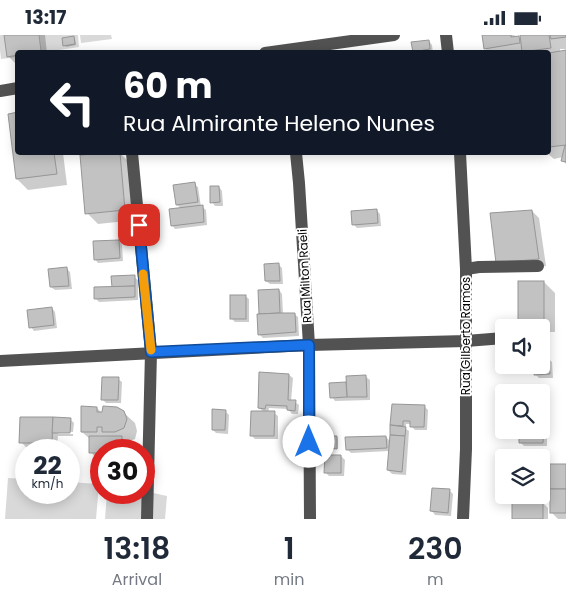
<!DOCTYPE html>
<style>
:root{--surface:#fff;--page:#f6f6f7;--text:#1f2937;--muted:#747a83}
body{margin:0;font-family:Poppins,sans-serif;background:var(--page);color:var(--text);height:100vh;display:flex;flex-direction:column;font-size:19px;white-space:nowrap}
*{box-sizing:border-box;margin:0}
p{font-size:16px;color:var(--muted)}
.icon{flex:none;width:28px;height:28px;fill:none;stroke:currentColor;stroke-width:2;stroke-linecap:round;stroke-linejoin:round}
.map{position:relative;height:484px;overflow:hidden}
.panel{display:flex;flex-direction:column;background:var(--surface);flex:1}
.panel>*{flex:none}
.top-card{position:absolute;left:15px;top:15px;width:536px;height:105px;border-radius:5px;box-shadow:0 2px 12px #0003;background:#111827;color:#fff;overflow:hidden}
.tools{position:absolute;left:495px;top:284px;display:grid;gap:10px}
.tools a{display:grid;place-items:center;width:55px;height:55px;border-radius:5px;background:var(--surface);box-shadow:0 2px 12px #0003;font-size:25px}
.speed{position:absolute;left:15px;top:404px;display:flex;gap:10px;font-size:25px;font-weight:700;text-align:center}
.speed>*{display:grid;place-content:center;width:65px;height:65px;border-radius:50%;background:var(--surface);box-shadow:0 2px 12px #0003;line-height:1}
.speed small{font-size:12px;font-weight:400}
.speed .limit{border:8px solid #d22;background:#fff;color:#111}
.pin{position:absolute;display:grid;place-items:center;width:42px;height:42px;color:#fff;margin:-21px;border-radius:10px;box-shadow:0 2px 8px #0006}
.me{position:absolute;width:55px;margin:-28px;rotate:0deg;stroke-linejoin:round;filter:drop-shadow(0 0 4px #0008)}
.turn{display:flex;align-items:center;gap:18px;height:105px;padding:0 25px;font-size:22px}
.turn .icon{width:65px;height:65px;stroke-width:2.5}
.turn b{display:block;font-size:35px;line-height:42px}
.eta{display:flex;justify-content:space-evenly;align-items:center;height:85px;text-align:center}
.eta b{font-size:30px;font-weight:600;line-height:35px}
.status{display:flex;justify-content:space-between;align-items:center;height:35px;padding:0 25px;background:var(--surface);direction:ltr}
.status svg{height:14px;fill:currentColor}
.map>svg:first-child{display:block}
.green{fill:#d9d9d9}
.shadow{fill:#0003}
.building{fill:#c2c2c2;stroke:#969696}
.lines{fill:none;stroke-linecap:round;stroke-linejoin:round}
.minor{stroke:#525252;stroke-width:12}
.route-casing{stroke:#114b97;stroke-width:12}
.route{stroke:#1a73e8;stroke-width:9}
.slow{stroke:#f59e0b;stroke-width:9}
.labels{text-anchor:middle;stroke-width:4;stroke-linejoin:round;paint-order:stroke}
.street-label{font-size:12px;fill:#000;stroke:#fff}
</style>
<div class="status"><b>13:17</b><svg viewBox="0 0 49 12"><path d="M0 12V9h3v3zM5 12V6h3v6zM10 12V3h3v9zM15 12V0h3v12zM26 1h20v11H26zM47 4h2v5h-2z"/></svg></div>
<div class="map">
<svg width="566" height="484" viewBox="0 0 566 484">
<rect width="100%" height="100%" fill="#fff"/>
<g class="green">
<polygon points="0,0 78,0 79,12 46,17 18,18 17,22 1,24 0,15"/>
<polygon points="80,0 111,0 112,4 81,8"/>
<polygon points="8,443 26,444 26,458 69,458 69,447 99,449 96,484 5,484"/>
<polygon points="144,456 167,461 165,484 105,484 107,458 144,458"/>
</g>
<g class="shadow">
<polygon points="5,0 45,0 47,18 18,18 18,29 16,29 8,21"/>
<polygon points="483,0 514,0 522,6 521,0 566,0 566,14 560,14 560,17 566,17 566,129 562,125 563,122 554,124 547,118 549,118 549,18 489,18 485,13"/>
<polygon points="73,3 75,4 76,10 66,12 65,10"/>
<polygon points="429,6 432,10 433,18 415,18 414,16"/>
<polygon points="18,118 63,118 67,150 28,155 17,144"/>
<polygon points="120,118 130,128 136,185 98,189 87,178 81,121"/>
<polygon points="194,149 198,152 201,172 202,172 206,175 207,190 175,194 172,190 182,174 177,170"/>
<polygon points="219,152 222,156 223,171 215,171 212,167"/>
<polygon points="376,175 380,179 381,191 357,193 353,189"/>
<polygon points="532,176 539,183 546,231 505,235"/>
<polygon points="119,206 122,210 123,226 98,228 95,224"/>
<polygon points="279,230 282,233 283,249 270,249 266,246"/>
<polygon points="66,233 70,237 72,254 55,255 51,252"/>
<polygon points="134,242 138,245 138,265 99,267 95,263"/>
<polygon points="544,247 555,258 555,297 541,297 541,292 526,292 520,286"/>
<polygon points="279,255 282,259 283,279 294,279 298,282 299,301 263,303 259,299"/>
<polygon points="245,261 249,264 249,287 235,287 232,284"/>
<polygon points="52,273 55,277 57,293 34,296 31,292"/>
<polygon points="543,319 552,327 553,343 539,343 535,339 535,330 541,330"/>
<polygon points="289,340 293,343 291,366 295,367 299,370 298,379 292,379 288,374 269,373 268,378 274,378 278,381 278,404 255,404 251,400 264,377 259,373"/>
<polygon points="366,342 370,345 370,365 335,366 332,362 331,349 348,348"/>
<polygon points="118,344 122,347 121,368 106,368 102,364"/>
<polygon points="393,370 425,372 428,375 427,395 415,395 411,391 411,389 406,389 406,394 409,396 406,440 392,439 388,435 389,416 351,418 347,414 386,402 390,406"/>
<polygon points="97,373 104,380 123,377 135,388 137,396 135,404 125,408 125,415 101,415 101,421 94,421 91,417 91,405 82,397"/>
<polygon points="225,376 229,380 228,399 216,398 213,395"/>
<polygon points="70,384 74,388 73,397 58,396 58,399 73,399 73,401 58,401 57,413 30,413 29,415 31,415 27,415 27,413 21,407"/>
<polygon points="543,392 547,395 547,411 524,411 520,407 520,395 541,395"/>
<polygon points="337,402 338,404 338,414 329,414 327,413"/>
<polygon points="341,421 345,425 344,441 329,441 325,437"/>
<polygon points="566,430 566,484 558,484 551,477"/>
<polygon points="449,455 453,459 451,481 435,480 432,476"/>
<polygon points="542,467 548,473 548,484 513,484"/>
</g>
<g class="building">
<polygon points="4,0 39,0 41,16 33,18 18,18 18,20 7,22"/>
<polygon points="482,0 511,0 511,2 519,1 520,8 484,14"/>
<polygon points="520,0 549,0 551,13 522,17"/>
<polygon points="550,0 566,0 566,2 551,4"/>
<polygon points="74,1 75,9 63,11 62,3"/>
<polygon points="429,5 430,14 413,17 411,7"/>
<polygon points="566,15 566,110 549,112 549,18"/>
<polygon points="18,77 18,118 54,118 57,139 16,144 8,79"/>
<polygon points="565,110 566,111 566,127 561,126"/>
<polygon points="106,118 120,118 125,175 85,179 80,120"/>
<polygon points="195,147 198,167 176,170 173,150"/>
<polygon points="210,151 219,151 220,167 210,168"/>
<polygon points="203,170 204,187 171,191 169,174"/>
<polygon points="377,174 378,188 352,190 351,176"/>
<polygon points="532,175 539,224 496,228 490,178"/>
<polygon points="119,205 120,223 94,225 93,206"/>
<polygon points="279,228 280,246 265,246 264,229"/>
<polygon points="67,232 69,251 50,252 48,234"/>
<polygon points="135,240 135,251 112,252 111,241"/>
<rect x="518" y="246" width="26" height="41"/>
<polygon points="135,251 135,262 94,264 94,252"/>
<polygon points="279,254 280,278 259,279 258,255"/>
<rect x="230" y="260" width="16" height="24"/>
<polygon points="52,272 54,290 29,293 27,275"/>
<polygon points="280,278 295,278 296,297 258,300 257,279"/>
<polygon points="541,317 543,317 543,322 549,322 550,339 534,340 534,330 541,330"/>
<polygon points="259,337 289,339 288,365 296,365 295,376 287,375 287,371 266,370 265,374 258,373"/>
<polygon points="366,340 367,362 347,362 346,341"/>
<polygon points="102,342 119,342 118,365 101,365"/>
<polygon points="346,347 347,362 330,363 329,348"/>
<polygon points="392,369 425,370 424,392 410,392 410,386 403,386 403,391 390,390"/>
<polygon points="81,371 97,372 97,377 102,377 103,371 117,372 124,376 127,384 124,393 115,397 102,397 102,392 97,392 97,397 81,397"/>
<polygon points="212,374 226,375 225,395 212,395"/>
<polygon points="251,376 275,376 274,401 250,401"/>
<polygon points="20,382 53,382 52,408 19,408"/>
<polygon points="53,382 71,383 70,398 52,398"/>
<polygon points="390,390 406,392 405,401 390,400"/>
<polygon points="541,390 544,390 543,408 519,408 519,395 541,395"/>
<polygon points="390,400 405,401 402,437 387,435"/>
<polygon points="89,401 122,401 122,415 101,415 101,418 89,418"/>
<polygon points="326,401 337,401 337,414 326,413"/>
<polygon points="386,401 387,413 346,415 345,402"/>
<polygon points="26,413 49,415 26,415 26,428 25,428"/>
<polygon points="325,420 341,420 341,438 324,438"/>
<rect x="550" y="429" width="16" height="25"/>
<polygon points="432,453 450,454 448,478 430,476"/>
<rect x="550" y="454" width="16" height="24"/>
<rect x="512" y="466" width="31" height="18"/>
</g>
<g class="lines">
<g class="minor">
<polyline points="446,0 448,18"/>
<polyline points="265,18 394,0"/>
<polyline points="0,56 18,53"/>
<polyline points="132,118 151,317 147,484"/>
<polyline points="296,118 299,148 309,310 310,484"/>
<polyline points="460,118 466,234 466,414 463,484"/>
<polyline points="466,234 479,232 538,231"/>
<polyline points="0,326 309,310 466,306 504,303"/>
</g>
</g>
<g class="lines">
<g class="route-casing">
<polyline id="route" points="139,190 151,317 309,310 309,407"/>
</g>
<use href="#route" class="route"/>
<polyline class="slow" points="143,239 151,315"/>
</g>
<g class="labels">
<g class="street-label">
<text transform="translate(305 241) rotate(-93)" y="4">Rua Milton Raeli</text>
<text transform="translate(466 301) rotate(-90)" y="4">Rua Gilberto Ramos</text>
</g>
</g>
</svg>
<div class="tools">
<a><svg class="icon" aria-label="sound" viewBox="0 0 24 24"><path d="M4 9h4l5-4v14l-5-4H4zM17 9q2 3 0 6"/></svg></a>
<a><svg class="icon" aria-label="search" viewBox="0 0 24 24"><circle cx="10" cy="10" r="6"/><path d="M15 15l6 6"/></svg></a>
<a><svg class="icon" aria-label="layers" viewBox="0 0 24 24"><path d="M12 4l9 5-9 5-9-5zM3 14l9 5 9-5"/></svg></a>
</div>
<div class="speed"><div>22<small>km/h</small></div><div class="limit">30</div></div>
<div class="pin" style="left:139px;top:190px;background:#d93025"><svg class="icon" aria-label="arrive" viewBox="0 0 24 24"><path d="M6 21V4h12l-3 4 3 4H6"/></svg></div>
<svg class="me" style="left:309px;top:407px" viewBox="-20 -20 40 40"><circle r="19" fill="#fff"/><path d="M0-13L10 11 0 6-10 11z" fill="#1a73e8"/></svg>
<div class="top-card">
<div class="turn"><svg class="icon" aria-label="left" viewBox="0 0 24 24"><path d="M17 20v-9H6M10 6l-5 5 5 5"/></svg><div><b>60 m</b>Rua Almirante Heleno Nunes</div></div>
</div>
</div>
<section class="panel">
<div class="eta">
<div><b>13:18</b><p>Arrival</p></div>
<div><b>1</b><p>min</p></div>
<div><b>230</b><p>m</p></div>
</div>
</section>
